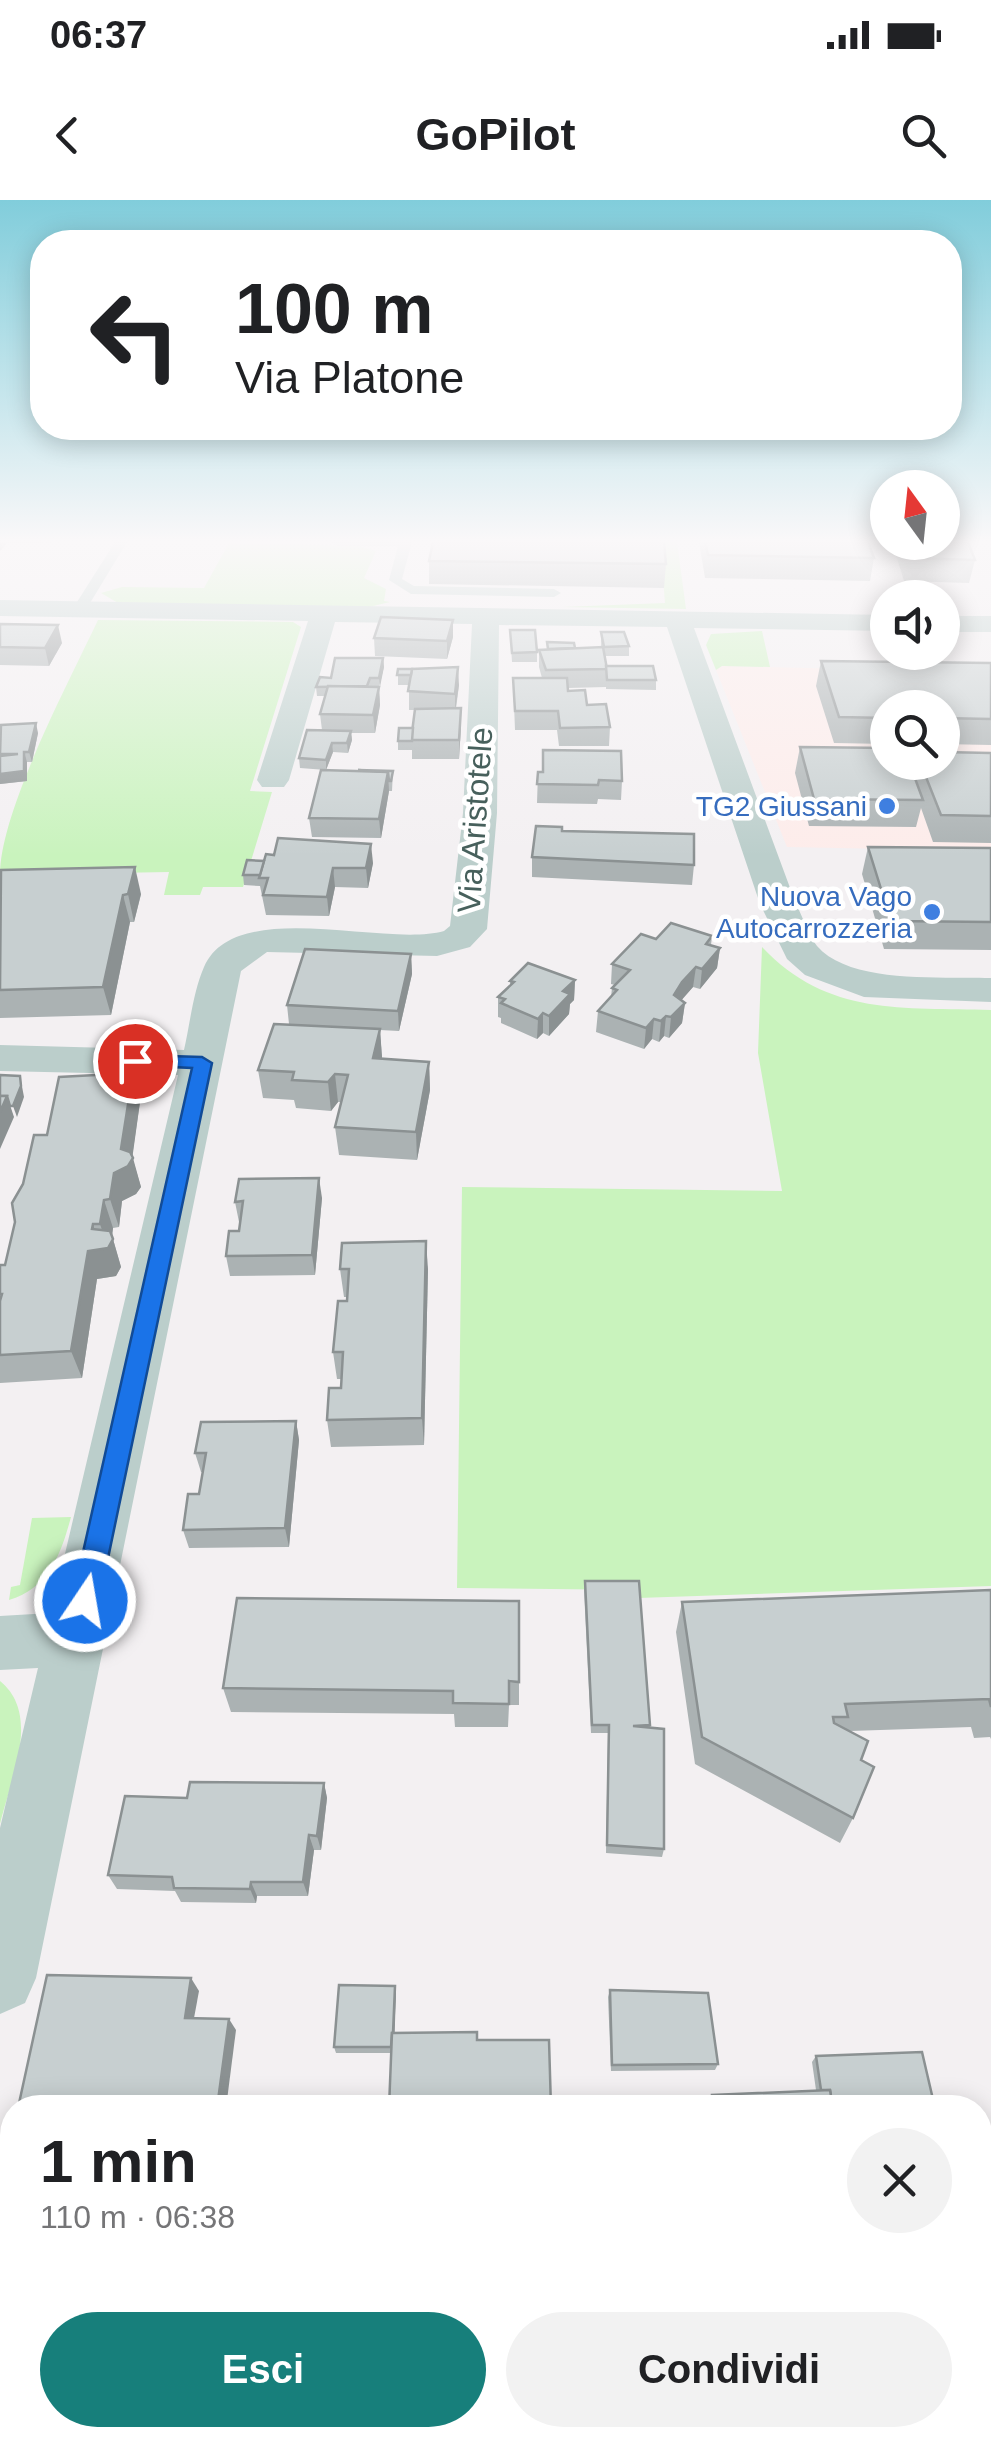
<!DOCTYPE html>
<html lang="it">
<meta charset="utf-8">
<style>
:root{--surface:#fff;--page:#f2f2f2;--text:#202124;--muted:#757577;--accent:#177f7b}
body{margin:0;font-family:Helvetica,sans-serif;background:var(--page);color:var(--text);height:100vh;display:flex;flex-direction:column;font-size:38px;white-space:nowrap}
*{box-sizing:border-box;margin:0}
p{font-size:32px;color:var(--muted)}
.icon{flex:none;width:55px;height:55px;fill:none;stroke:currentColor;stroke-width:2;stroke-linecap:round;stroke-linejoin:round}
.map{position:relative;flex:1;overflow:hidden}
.side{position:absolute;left:0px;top:1895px;width:992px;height:352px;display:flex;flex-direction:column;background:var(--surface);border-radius:40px 40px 0 0;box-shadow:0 5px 25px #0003}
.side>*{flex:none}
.top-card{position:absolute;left:30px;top:30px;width:932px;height:210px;border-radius:40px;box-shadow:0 5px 25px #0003;background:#fff;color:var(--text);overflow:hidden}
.needle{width:65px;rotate:345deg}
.tools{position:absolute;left:870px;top:270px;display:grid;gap:20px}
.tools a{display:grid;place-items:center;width:90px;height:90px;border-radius:50%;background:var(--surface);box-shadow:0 5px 25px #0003;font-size:50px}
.pin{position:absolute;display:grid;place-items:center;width:85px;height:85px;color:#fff;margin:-42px;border:5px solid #fff;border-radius:50%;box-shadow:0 2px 10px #0007}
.me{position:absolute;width:110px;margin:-55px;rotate:12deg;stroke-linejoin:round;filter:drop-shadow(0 0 8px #0008)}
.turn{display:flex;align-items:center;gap:35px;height:210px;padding:0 40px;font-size:45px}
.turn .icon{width:130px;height:130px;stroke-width:2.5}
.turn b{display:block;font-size:70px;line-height:85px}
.round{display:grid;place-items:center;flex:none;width:105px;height:105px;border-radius:52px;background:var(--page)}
.head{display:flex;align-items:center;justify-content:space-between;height:170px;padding:0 40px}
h1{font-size:60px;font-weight:600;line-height:75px}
.button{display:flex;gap:20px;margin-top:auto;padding:20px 40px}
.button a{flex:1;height:115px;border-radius:60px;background:var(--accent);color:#fff;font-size:40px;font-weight:600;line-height:115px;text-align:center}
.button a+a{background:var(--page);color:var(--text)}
.status{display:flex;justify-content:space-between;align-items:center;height:70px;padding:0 50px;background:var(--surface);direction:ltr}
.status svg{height:28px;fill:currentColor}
header{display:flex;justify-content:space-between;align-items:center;height:130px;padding:0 40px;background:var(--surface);font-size:45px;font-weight:600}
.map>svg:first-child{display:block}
.commercial{fill:#fdecea;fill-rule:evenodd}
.green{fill:#c9f3bd}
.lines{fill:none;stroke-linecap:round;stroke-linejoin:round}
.service{fill:#bbcecb;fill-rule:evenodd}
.minor{fill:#bbcecb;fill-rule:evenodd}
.wall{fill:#abb2b3}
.shaded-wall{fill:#8b9192}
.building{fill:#c7cfd0;stroke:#8b9192;stroke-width:2.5}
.route{fill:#1a73e8;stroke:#114b97;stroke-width:2.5}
.shop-dot{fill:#3f7fe0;stroke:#fff;stroke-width:4}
.labels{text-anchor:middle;stroke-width:9;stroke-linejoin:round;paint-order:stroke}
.far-shop-label{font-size:28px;fill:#366cbe;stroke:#fff;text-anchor:end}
.street-label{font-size:32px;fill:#47605c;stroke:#fff}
</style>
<div class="status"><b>06:37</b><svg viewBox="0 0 49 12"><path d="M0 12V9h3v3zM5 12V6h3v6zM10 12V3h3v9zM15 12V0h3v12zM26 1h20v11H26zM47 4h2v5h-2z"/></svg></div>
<header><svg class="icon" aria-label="back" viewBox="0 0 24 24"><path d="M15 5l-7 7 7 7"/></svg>GoPilot<svg class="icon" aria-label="search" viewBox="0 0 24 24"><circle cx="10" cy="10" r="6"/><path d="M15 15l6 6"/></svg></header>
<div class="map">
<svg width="991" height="2247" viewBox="0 0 991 2247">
<rect width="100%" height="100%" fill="#f3f0f2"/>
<path class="commercial" d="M722,466l269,6v179l-204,-4 -71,-177zM888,508h54v54h-54z"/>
<g class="green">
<polygon points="660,342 677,342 686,409 562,407 665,403"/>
<polygon points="229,343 358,346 376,351 364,378 386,389 384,401 390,402 369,407 118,403 101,393 122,387 204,388"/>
<path d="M98,420l195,2 8,5 -51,164 22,1 -29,95h-40l-3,8h-36l5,-23 -169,3c0,-64 69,-193 98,-255z"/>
<polygon points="762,431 770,467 722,466 716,470 706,445 711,434"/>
<path d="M762,747c66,70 141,60 229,63v576l-353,12 -1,-8 -180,-2 5,-401 320,4 -24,-138z"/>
<path d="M71,1317c-10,37 -22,71 -62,83l2,-13 9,-2 12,-67z"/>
<path d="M0,1481c42,34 10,100 0,143z"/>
</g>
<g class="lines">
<g class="service">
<polygon points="115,342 127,342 84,413 74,413 72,410"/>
<polygon points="331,342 412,342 402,379 414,386 554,389 561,393 554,397 411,394 389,380 398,346 337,346"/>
</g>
<g class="minor">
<path d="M0,400l888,15v16l-194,-3 102,276c7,13 12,31 21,42 34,39 126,30 174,32v24l-127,-5 -59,-22 -18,-16 -27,-55 -93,-277 -168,-2 -2,188 -10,116 -17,18 -33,9 -170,-4 -26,19 -205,1007 -11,25 -25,11v-186l38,-160 -38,2v-54l51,-3 127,-538 -178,-4v-26l184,5c6,-26 9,-58 20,-83 31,-71 181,-19 240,-36l6,-5 13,-113 9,-189 -137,-2 -46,158 -5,7h-22l-5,-7 51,-159 -308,-5z"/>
<rect x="942" y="416" width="49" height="16"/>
</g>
</g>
<g class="wall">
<polygon points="0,342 72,342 7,343 0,351"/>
<polygon points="699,342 868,342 874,358 870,381 705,378"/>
<polygon points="892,342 942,342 975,360 969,383 904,381"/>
<polygon points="429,361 666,364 664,388 429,384"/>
<polygon points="453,420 453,437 447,459 375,456 374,438"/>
<polygon points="0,424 62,443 49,466 0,465"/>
<polygon points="510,430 537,452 537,462 512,462"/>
<polygon points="601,432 629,446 629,456 604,456 606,466 656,480 656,490 606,489 606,487 568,488 568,491 587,505 610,527 609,546 559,546 557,530 515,530 513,478 542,478 539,467 539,450 547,449 547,442 575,448 601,447"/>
<polygon points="383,458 384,467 379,487 380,505 375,533 351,533 352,540 348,553 333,552 326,570 300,568 299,558 322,530 320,514 325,496 317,496 316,487 331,478"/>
<polygon points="821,461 991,463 991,545 942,544 942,508 888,508 888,544 834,543 816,486"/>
<polygon points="398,469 459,485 456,509 461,508 459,559 412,559 412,550 398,550 398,541 413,528 415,510 409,510 409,485 398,485"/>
<polygon points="0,529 38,533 32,562 27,562 27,581 0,584"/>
<polygon points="800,547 912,570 913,562 942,562 991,553 991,643 933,642 921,608 916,627 809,626 795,573"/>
<polygon points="393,571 392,591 389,591 381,638 312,637 309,618"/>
<polygon points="538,572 622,581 621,600 598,599 597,604 537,603"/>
<polygon points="562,631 694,665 692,685 532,677 532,657"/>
<polygon points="868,647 991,648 991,750 884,749 862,674"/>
<polygon points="373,663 368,688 335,687 329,716 266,715 260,686 244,685 243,675"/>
<polygon points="0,671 141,694 134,722 130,722 111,815 0,818"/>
<polygon points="712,736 711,745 720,748 717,768 700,789 693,787 681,800 685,803 682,823 669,838 664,836 659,842 652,839 644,849 596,832 598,811 611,797 612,788 615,785 611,784 612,764 656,739"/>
<polygon points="411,754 412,774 399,831 380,830 382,859 429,862 430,890 417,960 339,955 335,927 341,902 338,902 331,911 296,908 294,900 263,898 258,870 289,824 287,805"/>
<polygon points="575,780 574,800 570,804 569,814 549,836 543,833 537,839 501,823 501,818 498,817 498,797 510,786 510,781"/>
<polygon points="140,902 132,957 141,987 136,994 122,1001 119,1027 113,1028 112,1036 121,1067 116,1076 97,1079 82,1178 0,1183 0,1066 5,1065 23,984 47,935"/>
<polygon points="322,998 315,1075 230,1076 226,1056 239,1031 240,1022 239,1022 235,1002"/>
<polygon points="340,1069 428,1069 424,1245 331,1247 327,1220 341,1188 341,1179 337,1179 333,1152 347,1097 344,1097"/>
<polygon points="296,1221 299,1240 289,1347 189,1348 183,1330 199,1294 203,1272 201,1272 195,1253"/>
<polygon points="585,1381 650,1525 664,1649 662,1657 606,1653 608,1533 591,1533 584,1390"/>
<polygon points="991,1390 991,1539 990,1537 974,1538 971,1527 850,1531 861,1560 853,1618 840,1643 695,1564 676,1432 682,1402"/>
<polygon points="519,1482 519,1505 509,1505 508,1527 455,1527 454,1514 231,1512 223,1488"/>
<polygon points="324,1583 327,1598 321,1650 314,1650 308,1696 257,1696 256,1703 181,1702 175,1691 117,1689 108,1675 187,1598"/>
<polygon points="395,1786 396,1792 391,1853 336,1853 334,1847"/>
<polygon points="610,1790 718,1864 715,1870 611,1871 608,1797"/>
<polygon points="816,1856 935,1908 705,1908 712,1895 816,1890 812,1862"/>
</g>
<g class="shaded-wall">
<polygon points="0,342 6,342 7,343 0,351"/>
<polygon points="453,420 453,437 447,459 447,441"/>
<polygon points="58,425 62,443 49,466 45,448"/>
<polygon points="383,458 384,467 380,487 379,478"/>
<polygon points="458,467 459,485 455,512 455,494"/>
<polygon points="379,487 380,505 375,533 373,515"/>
<polygon points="461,508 461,527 459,559 459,540"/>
<polygon points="36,523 38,533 32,562 29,552"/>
<polygon points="351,531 352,540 348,553 347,543"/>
<polygon points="332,543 333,552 326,570 326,560"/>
<polygon points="24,552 27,562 27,581 0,584 0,574"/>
<polygon points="388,572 389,591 381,638 379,619"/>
<polygon points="371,644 373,663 368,688 366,668"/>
<polygon points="135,667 141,694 134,722 128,694"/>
<polygon points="333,668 335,687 329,716 327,697"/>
<polygon points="123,695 130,722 111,815 103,787"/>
<polygon points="720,748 717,768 700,789 702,769"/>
<polygon points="411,754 412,774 399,831 398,811"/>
<polygon points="696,767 693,787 680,802 674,795 682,782"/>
<polygon points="575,780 574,800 570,804 569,814 549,836 549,816 563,791"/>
<polygon points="685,803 682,823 669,838 671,817"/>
<polygon points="543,813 543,833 537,839 538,819"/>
<polygon points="666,816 664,836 659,842 661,821"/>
<polygon points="654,819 652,839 644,849 646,828"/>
<polygon points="380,829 382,857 376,887 373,858"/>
<polygon points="429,862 430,890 417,960 416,932"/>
<polygon points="133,873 140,902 132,960 133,958 141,987 136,994 122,1001 119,1027 110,999 114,973 121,949"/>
<polygon points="335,874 338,902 331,911 328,882"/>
<polygon points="20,876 24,897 17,917 13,906"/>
<polygon points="7,896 14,917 0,949 0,912"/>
<polygon points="319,978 322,998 315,1075 312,1055"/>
<polygon points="104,1000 113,1028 111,1043 113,1039 121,1067 116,1076 97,1079 82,1178 71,1151 93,1024 100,1049 108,1048 100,1024"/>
<polygon points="426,1041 428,1069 424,1245 422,1218"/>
<polygon points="296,1221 299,1240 289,1347 285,1328"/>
<polygon points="324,1583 327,1598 321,1650 317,1636"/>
<polygon points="309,1635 314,1650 308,1696 303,1682"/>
<polygon points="251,1682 257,1696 256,1703 250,1689"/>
<polygon points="191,1778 199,1791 192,1829 185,1818"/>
<polygon points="395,1786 396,1792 394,1853 393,1847"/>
<polygon points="229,1819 236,1830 226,1908 217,1908"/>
</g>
<g class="building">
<polygon points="433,342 664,342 666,364 429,361"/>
<polygon points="705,342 868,342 874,358 708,355"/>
<polygon points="904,342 968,342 975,360 909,358"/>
<polygon points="381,417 453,420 447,441 374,438"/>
<polygon points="0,424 58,425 45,448 0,447"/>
<polygon points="510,430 535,430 537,452 512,453"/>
<polygon points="601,432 624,432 629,446 604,447"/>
<polygon points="547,442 574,443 575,448 548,449"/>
<polygon points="603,447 607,469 546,470 539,450"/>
<polygon points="335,458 383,458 379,478 370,478 367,486 316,487 320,477 331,478"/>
<polygon points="821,461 991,463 991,519 942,518 942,508 888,508 888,518 839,517"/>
<polygon points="606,466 653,466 656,480 607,480"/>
<polygon points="458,467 455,494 408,491 412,469"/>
<polygon points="398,469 412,469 411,475 397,475"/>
<polygon points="513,478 567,478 568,491 585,490 587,505 606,504 610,527 560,528 558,511 515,511"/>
<polygon points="328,486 379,487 373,515 320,514"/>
<polygon points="461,508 459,540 411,540 415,509"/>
<polygon points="36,523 29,552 24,552 24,571 0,574 0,556 18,554 0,554 1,525"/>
<polygon points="399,528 413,528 412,541 398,541"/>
<polygon points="307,530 351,531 347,543 332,543 326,560 299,558"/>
<polygon points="800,547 888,548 888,562 909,562 923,600 814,599"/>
<polygon points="543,550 621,551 622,581 599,580 598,585 537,584 538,572 543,572"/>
<polygon points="942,552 991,553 991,616 941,615 920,562 942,562"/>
<polygon points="321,570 388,572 379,619 309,618"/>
<polygon points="358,570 393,571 391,581 389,581 388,572"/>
<polygon points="536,626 562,627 562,631 694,634 694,665 532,657"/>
<polygon points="278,638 371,644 366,668 333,668 327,697 263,695 268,678 259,678 266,654 274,655"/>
<polygon points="868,647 991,648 991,722 891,721"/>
<polygon points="247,660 264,661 260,675 243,675"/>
<polygon points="135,667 128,694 123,695 103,787 0,790 1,670"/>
<polygon points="671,723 712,736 706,744 720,748 702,769 696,767 682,782 674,795 685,803 671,817 666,816 661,821 654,819 646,828 598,811 617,790 612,788 630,770 612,764 641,734 656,739"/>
<polygon points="305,749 411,754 398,811 287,805"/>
<polygon points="528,763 575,780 563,791 570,794 549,816 543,813 538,819 501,803 505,799 498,797 514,782 510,781"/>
<polygon points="274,824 380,829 373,858 429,862 416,932 335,927 348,875 335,874 328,882 292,880 294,872 258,870"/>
<polygon points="133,873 121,949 130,952 133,958 128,966 114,973 110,999 104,1000 100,1024 93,1024 92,1029 110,1031 113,1039 108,1048 88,1051 71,1151 0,1155 0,1101 2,1094 0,1094 0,1065 5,1065 15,1022 12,1003 23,984 34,935 47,935 59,877"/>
<polygon points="0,875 20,876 21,886 13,906 10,906 7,896 0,896"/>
<polygon points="0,896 7,896 0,912"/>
<polygon points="319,978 312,1055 226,1056 229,1031 239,1031 243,1001 235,1002 239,979"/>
<polygon points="426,1041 422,1218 327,1220 329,1188 341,1188 343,1152 333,1152 338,1101 347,1101 349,1069 340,1069 342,1043"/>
<polygon points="296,1221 285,1328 183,1330 188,1294 199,1294 206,1253 195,1253 201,1222"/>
<polygon points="585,1381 639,1381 650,1525 633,1526 664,1529 664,1649 607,1645 609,1525 592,1525"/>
<polygon points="991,1390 991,1507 989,1499 845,1504 848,1517 833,1517 834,1523 868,1541 861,1560 874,1567 853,1618 702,1537 682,1402"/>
<polygon points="237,1398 519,1401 519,1482 509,1481 509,1504 453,1503 453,1491 223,1488"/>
<polygon points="190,1582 324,1583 317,1636 309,1635 303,1682 251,1682 250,1689 174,1688 172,1677 108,1675 125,1596 187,1598"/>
<polygon points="47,1775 191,1778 185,1818 229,1819 217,1908 18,1908"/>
<polygon points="339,1785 395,1786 393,1833 392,1833 391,1847 334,1847"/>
<polygon points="610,1790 708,1793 718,1864 612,1865"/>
<polygon points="477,1832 477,1840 549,1840 551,1908 389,1908 392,1833"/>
<polygon points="922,1852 935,1908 833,1908 830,1890 821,1890 816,1856"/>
<polygon points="830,1890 833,1908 713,1908 712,1895"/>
<polygon points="259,2235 390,2235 389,2247 258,2247"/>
<polygon points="108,2245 108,2247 70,2247"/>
</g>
<linearGradient id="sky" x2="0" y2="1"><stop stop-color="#81cddb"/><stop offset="0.52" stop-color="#faf8f9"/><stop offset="1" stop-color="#faf8f9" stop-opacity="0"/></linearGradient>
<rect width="991" height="656" fill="url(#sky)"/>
<polygon class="route" points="135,855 202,857 212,863 99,1401 95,1409 85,1413 76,1409 72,1401 192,868 128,865 125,861"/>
<g class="shop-dot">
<circle cx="887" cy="606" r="10"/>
<circle cx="932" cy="712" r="10"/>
</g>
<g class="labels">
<g class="far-shop-label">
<text x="867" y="616">TG2 Giussani</text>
<text x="912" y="706">Nuova Vago<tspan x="912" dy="32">Autocarrozzeria</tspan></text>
</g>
<g class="street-label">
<text transform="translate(475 620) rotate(-86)" y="11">Via Aristotele</text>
</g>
</g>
</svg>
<div class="tools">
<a><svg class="needle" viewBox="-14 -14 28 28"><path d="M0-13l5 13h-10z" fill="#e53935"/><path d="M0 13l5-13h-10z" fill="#757577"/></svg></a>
<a><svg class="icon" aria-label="sound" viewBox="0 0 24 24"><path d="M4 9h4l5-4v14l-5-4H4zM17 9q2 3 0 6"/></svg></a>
<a><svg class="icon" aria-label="search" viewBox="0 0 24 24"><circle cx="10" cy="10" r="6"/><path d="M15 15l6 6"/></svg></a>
</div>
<div class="pin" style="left:135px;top:861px;background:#d93025"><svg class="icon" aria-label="arrive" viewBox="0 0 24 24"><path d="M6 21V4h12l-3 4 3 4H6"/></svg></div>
<svg class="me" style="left:85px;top:1401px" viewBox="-20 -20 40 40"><circle r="17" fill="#1a73e8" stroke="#fff" stroke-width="3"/><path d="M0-11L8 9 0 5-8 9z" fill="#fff"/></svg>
<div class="top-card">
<div class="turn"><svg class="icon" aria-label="left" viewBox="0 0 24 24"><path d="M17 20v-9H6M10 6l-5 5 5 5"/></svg><div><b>100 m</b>Via Platone</div></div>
</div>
<section class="side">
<div class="head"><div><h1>1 min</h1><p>110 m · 06:38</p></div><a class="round"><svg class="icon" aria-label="close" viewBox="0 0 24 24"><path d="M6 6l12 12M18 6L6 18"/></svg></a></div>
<div class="button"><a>Esci</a><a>Condividi</a></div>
</section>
</div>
